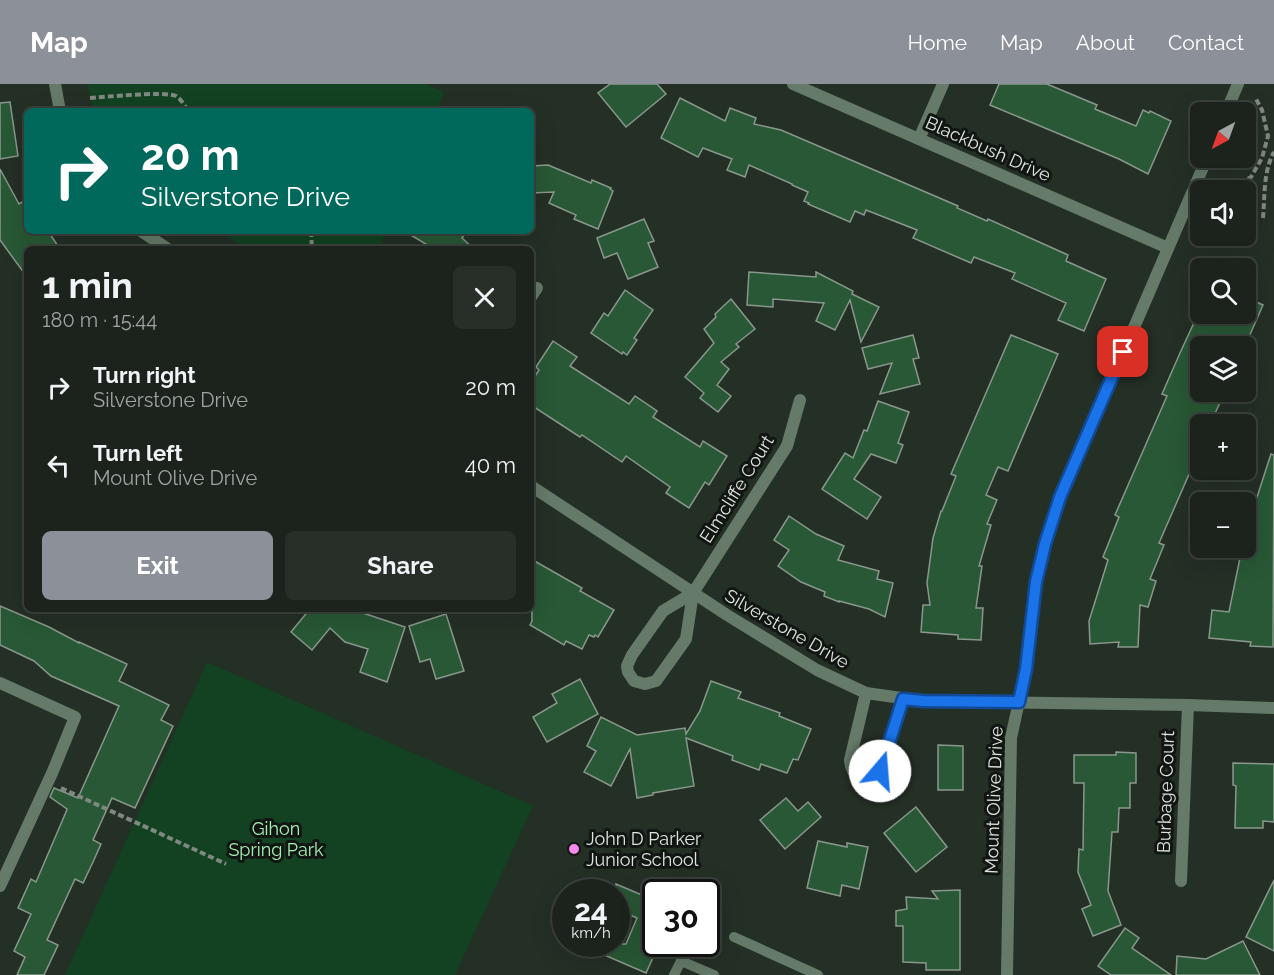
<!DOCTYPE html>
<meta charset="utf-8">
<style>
:root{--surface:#1b231c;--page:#282f29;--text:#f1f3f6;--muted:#a0a4a3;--line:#39403b;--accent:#8c9099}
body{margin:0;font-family:Raleway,sans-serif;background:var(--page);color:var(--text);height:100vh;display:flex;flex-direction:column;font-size:22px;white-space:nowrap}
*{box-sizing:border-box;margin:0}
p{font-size:20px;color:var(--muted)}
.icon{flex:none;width:33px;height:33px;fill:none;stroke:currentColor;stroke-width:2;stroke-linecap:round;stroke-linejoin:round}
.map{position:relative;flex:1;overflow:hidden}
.drawer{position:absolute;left:24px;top:162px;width:510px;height:366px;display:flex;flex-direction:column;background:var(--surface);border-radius:9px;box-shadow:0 6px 24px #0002,0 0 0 2px var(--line)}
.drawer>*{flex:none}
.hud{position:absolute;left:24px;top:24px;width:510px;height:126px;border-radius:9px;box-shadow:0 6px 24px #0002,0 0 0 2px var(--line);background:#00695c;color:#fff;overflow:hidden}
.needle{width:39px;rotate:221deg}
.controls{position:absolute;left:1190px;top:18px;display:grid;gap:12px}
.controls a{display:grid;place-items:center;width:66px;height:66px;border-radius:9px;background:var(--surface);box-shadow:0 6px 24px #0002,0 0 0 2px var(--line);font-size:30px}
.speed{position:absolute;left:552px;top:795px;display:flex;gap:12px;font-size:30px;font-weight:700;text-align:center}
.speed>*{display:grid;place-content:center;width:78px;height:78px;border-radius:50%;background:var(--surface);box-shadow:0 6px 24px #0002,0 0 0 2px var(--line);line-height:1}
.speed small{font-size:15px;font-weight:400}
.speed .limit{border:3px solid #111;border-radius:9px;background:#fff;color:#111}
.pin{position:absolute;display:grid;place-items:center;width:51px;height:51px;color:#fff;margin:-26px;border-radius:12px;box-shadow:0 3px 9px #0006}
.me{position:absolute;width:66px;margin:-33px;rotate:18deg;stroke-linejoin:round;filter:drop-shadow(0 0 4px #0008)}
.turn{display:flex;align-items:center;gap:21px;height:126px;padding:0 18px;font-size:27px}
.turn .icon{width:78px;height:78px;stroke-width:2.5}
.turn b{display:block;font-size:42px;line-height:51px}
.round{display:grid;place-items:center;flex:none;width:63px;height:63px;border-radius:9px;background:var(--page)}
.head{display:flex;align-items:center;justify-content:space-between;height:102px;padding:0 18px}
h1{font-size:36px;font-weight:700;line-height:45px}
.action{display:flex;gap:12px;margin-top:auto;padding:12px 18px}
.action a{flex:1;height:69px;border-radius:9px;background:var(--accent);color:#fff;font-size:24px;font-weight:700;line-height:69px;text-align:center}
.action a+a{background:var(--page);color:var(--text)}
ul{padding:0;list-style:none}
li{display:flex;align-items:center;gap:18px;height:78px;padding:0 18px}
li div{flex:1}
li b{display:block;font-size:22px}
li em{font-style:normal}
header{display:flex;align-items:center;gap:36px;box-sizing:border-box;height:84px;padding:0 30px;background:var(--accent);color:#fff}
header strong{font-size:28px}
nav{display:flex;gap:33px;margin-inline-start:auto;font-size:21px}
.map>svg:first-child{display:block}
.green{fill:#124221}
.building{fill:#285835;stroke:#8a978c;stroke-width:1.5}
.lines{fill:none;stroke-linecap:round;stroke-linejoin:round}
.path{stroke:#808981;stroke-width:4;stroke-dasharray:6 3;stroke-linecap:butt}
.lane{stroke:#657a69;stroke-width:10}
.street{stroke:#657a69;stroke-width:12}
.route-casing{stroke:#114b97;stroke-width:15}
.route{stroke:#1a73e8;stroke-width:10}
.poi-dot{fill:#f688ed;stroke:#111612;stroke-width:2}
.labels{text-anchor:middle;stroke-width:6;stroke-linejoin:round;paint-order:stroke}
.street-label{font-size:18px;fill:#dde4de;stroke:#111612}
.park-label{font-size:18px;fill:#a5f0b5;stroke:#111612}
.poi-label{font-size:18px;fill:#dde4de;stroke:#111612;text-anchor:start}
</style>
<header>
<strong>Map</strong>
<nav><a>Home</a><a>Map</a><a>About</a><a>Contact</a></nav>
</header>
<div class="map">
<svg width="1274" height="891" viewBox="0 0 1274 891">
<rect width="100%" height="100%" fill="#242f26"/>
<g class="green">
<polygon points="87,0 426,0 444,8 437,27 94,27"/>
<polygon points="219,147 386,147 379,165 246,165"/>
<polygon points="207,578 533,722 455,891 65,891"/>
</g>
<g class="building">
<polygon points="610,0 657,0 666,10 626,43 598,9"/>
<polygon points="999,0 1047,0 1097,21 1095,25 1136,42 1143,26 1149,29 1150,27 1171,37 1148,90 1119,75 990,21"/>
<polygon points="680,14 725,37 730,24 756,34 754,40 781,46 958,122 957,124 987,137 988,135 1068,171 1066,177 1106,195 1084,247 1058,236 1066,219 1012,195 1015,189 974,173 971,179 913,154 917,146 866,126 864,131 855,127 850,138 808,120 809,119 804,117 808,108 792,101 792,100 749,81 745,93 727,86 732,75 703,64 698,73 661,54"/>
<polygon points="10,18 18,72 0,75 0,19"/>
<polygon points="548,81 591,99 592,96 611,104 610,105 613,107 598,145 574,135 576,131 549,119 554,108 531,109 531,82"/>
<polygon points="0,85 19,120 27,115 27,147 48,147 60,165 27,165 27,193 0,156"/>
<polygon points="644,135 654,157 648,159 658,183 628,195 617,169 604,174 597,154"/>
<polygon points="404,147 467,147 462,154 474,165 434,165"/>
<polygon points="749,188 816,193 816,188 853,207 852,210 879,223 861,258 850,216 835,246 816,237 824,219 773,215 773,223 747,221"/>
<polygon points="625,206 653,226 634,254 637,256 627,271 623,268 622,270 591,249 604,229 608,232"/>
<polygon points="1245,213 1263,221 1245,262 1200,262 1200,308 1225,308 1210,340 1200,340 1200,365 1159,459 1164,461 1150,495 1156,497 1148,523 1140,521 1138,563 1118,563 1119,558 1090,560 1089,537 1108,476 1103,473 1119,433 1115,431 1167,312 1162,310 1180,269 1198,230 1245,230"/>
<polygon points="731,215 755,245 736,260 739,263 721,278 729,285 717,301 731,312 718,328 700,314 704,309 685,293 714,259 704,245 716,233 715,230"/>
<polygon points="913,251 919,274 913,275 920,300 880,310 892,279 868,285 862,264"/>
<polygon points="1011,251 1058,270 1008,387 998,383 986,411 997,416 987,440 991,441 979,482 982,482 976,524 983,524 981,556 958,555 958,551 921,548 923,521 930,521 927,499 933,454 941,427 942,427 956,392 951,390"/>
<polygon points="553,257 577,273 570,282 629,320 635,312 657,327 653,333 700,363 703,357 727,372 709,401 705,398 689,424 666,409 670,403 626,372 622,378 582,351 580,353 531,321 531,298 539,286 536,283"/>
<polygon points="878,317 909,328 898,359 903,361 896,379 871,370 854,395 881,413 867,435 822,405 845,369 853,374 864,346 867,347"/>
<polygon points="1271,370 1274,371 1273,563 1250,562 1251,558 1209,554 1212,526 1229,528 1242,464 1241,464 1245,464 1245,450"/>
<polygon points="789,432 816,450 844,462 838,476 879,487 877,495 893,499 885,533 869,525 839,517 839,518 824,512 825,508 801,498 778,482 789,466 774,456"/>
<polygon points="531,475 582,504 580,507 614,526 598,553 595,551 594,553 589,551 582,565 566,557 564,561 530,541 532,537"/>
<polygon points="0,522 49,543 79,559 79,558 127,580 119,597 169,621 161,636 173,642 135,724 112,714 93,756 101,760 93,778 83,799 75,795 47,856 58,861 44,891 17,891 25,873 14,867 31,830 18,824 31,795 36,798 66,728 67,725 50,713 54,704 78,714 119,622 51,592 34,577 0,561"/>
<polygon points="310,525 355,525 357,527 405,543 387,598 360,588 368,565 345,558 330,544 312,566 291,548"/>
<polygon points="446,530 464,587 436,595 430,575 420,578 409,542"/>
<polygon points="580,595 598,630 547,658 533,633 557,619 552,610"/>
<polygon points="711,597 741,608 738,614 780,629 779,632 811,645 798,676 793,675 787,689 761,680 759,686 732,676 733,672 686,654 694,702 653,709 653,711 637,714 630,665 611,702 584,688 596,667 587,662 601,633 637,651 685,644 686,650 700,627"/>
<polygon points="938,661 963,662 963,706 938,706"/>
<polygon points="1116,668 1136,669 1136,699 1130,699 1130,724 1119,724 1118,748 1112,748 1108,807 1121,841 1093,852 1082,825 1091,821 1078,788 1079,765 1083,766 1084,699 1074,699 1074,671 1116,671"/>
<polygon points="1233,679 1274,680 1274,738 1263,737 1263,744 1235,744 1236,702 1233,701"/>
<polygon points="786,714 798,727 808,718 821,733 785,765 760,736"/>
<polygon points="916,723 947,763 916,788 884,749"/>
<polygon points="818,757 847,763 847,759 868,763 859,805 842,801 840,812 807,804"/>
<polygon points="1274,796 1274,867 1246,853"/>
<polygon points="616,800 656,817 656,867 646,889 579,860 626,860 637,834 616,825"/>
<polygon points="960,806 960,886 926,886 926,879 903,878 903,842 896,842 896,827 907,825 906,813 938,815 932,807"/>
<polygon points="1125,844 1139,854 1132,864 1171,891 1111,891 1098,882"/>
<polygon points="1243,857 1260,891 1176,891 1177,872 1206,875"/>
</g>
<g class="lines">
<g class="path">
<path d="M90,14c15,-1 74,-7 86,-2 5,3 9,10 12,15"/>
<polyline points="1215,106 1229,106 1251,93 1262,74 1268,52 1262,26 1256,15"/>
<path d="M1263,134c2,-22 0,-46 11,-66"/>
<polyline points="311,147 312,165"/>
<polyline points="61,704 226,780"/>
</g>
<g class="lane">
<polyline points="734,853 818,891"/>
<polyline points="674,891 681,877 714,891"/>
</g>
<g class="street">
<polyline points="55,0 60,27"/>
<polyline points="793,0 1168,164"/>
<polyline points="1226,28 1238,0"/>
<polyline points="919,55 943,0"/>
<polyline points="141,147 168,165"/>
<polyline points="531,213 537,204"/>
<polyline points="531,402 727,531 817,586 866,609 923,617 1188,621 1274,624"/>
<polygon points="693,509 686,555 656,597 645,600 634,597 628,588 627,582 632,571 663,527"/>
<polyline points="693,509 787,362 800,316"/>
<polyline points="0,599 75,633 53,687 0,802"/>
<path d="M866,609l-16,67c1,19 17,25 30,11l23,-72"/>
<polyline points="1181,797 1188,621"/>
<polyline points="1007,891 1011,654 1026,585 1036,498 1045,460 1061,413 1207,74"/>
</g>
</g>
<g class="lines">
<g class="route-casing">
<polyline id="route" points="880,687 903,615 923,617 1019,618 1026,585 1036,498 1045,460 1060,413 1123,268"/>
</g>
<use href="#route" class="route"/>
</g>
<circle class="poi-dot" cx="574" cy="765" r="6"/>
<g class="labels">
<g class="street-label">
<text transform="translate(988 65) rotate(24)" y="6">Blackbush Drive</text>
<text transform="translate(737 405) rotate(-58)" y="6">Elmcliffe Court</text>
<text transform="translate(787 545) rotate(30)" y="6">Silverstone Drive</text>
<text transform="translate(1166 708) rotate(-88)" y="6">Burbage Court</text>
<text transform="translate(994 716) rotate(-88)" y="6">Mount Olive Drive</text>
</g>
<g class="park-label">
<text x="276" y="751">Gihon<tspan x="276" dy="21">Spring Park</tspan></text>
</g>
<g class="poi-label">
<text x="586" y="761">John D Parker<tspan x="586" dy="21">Junior School</tspan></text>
</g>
</g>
</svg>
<div class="controls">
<a><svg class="needle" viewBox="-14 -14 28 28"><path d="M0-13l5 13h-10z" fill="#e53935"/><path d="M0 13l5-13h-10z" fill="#a0a4a3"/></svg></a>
<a><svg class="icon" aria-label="sound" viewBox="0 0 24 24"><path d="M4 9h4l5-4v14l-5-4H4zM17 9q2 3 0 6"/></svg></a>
<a><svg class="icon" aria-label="search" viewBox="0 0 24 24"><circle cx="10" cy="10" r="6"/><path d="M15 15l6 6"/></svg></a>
<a><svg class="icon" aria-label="layers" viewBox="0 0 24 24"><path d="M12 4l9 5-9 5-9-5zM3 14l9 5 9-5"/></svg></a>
<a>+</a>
<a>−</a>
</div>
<div class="speed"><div>24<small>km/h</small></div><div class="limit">30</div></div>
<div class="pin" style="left:1123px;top:268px;background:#d93025"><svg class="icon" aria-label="arrive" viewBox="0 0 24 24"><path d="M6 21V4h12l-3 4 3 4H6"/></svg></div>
<svg class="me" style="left:880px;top:687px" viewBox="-20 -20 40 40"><circle r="19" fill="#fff"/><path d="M0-13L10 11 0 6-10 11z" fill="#1a73e8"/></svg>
<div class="hud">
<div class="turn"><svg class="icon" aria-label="right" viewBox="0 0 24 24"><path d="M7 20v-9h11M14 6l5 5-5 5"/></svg><div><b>20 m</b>Silverstone Drive</div></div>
</div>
<section class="drawer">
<div class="head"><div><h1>1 min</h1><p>180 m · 15:44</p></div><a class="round"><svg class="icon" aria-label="close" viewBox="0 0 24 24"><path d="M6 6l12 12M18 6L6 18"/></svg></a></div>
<ul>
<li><svg class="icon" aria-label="right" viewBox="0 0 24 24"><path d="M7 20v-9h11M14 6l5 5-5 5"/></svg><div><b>Turn right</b><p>Silverstone Drive</p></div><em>20 m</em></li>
<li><svg class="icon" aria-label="left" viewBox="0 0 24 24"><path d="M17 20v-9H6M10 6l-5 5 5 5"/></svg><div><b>Turn left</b><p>Mount Olive Drive</p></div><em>40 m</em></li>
</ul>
<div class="action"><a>Exit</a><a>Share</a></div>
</section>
</div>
